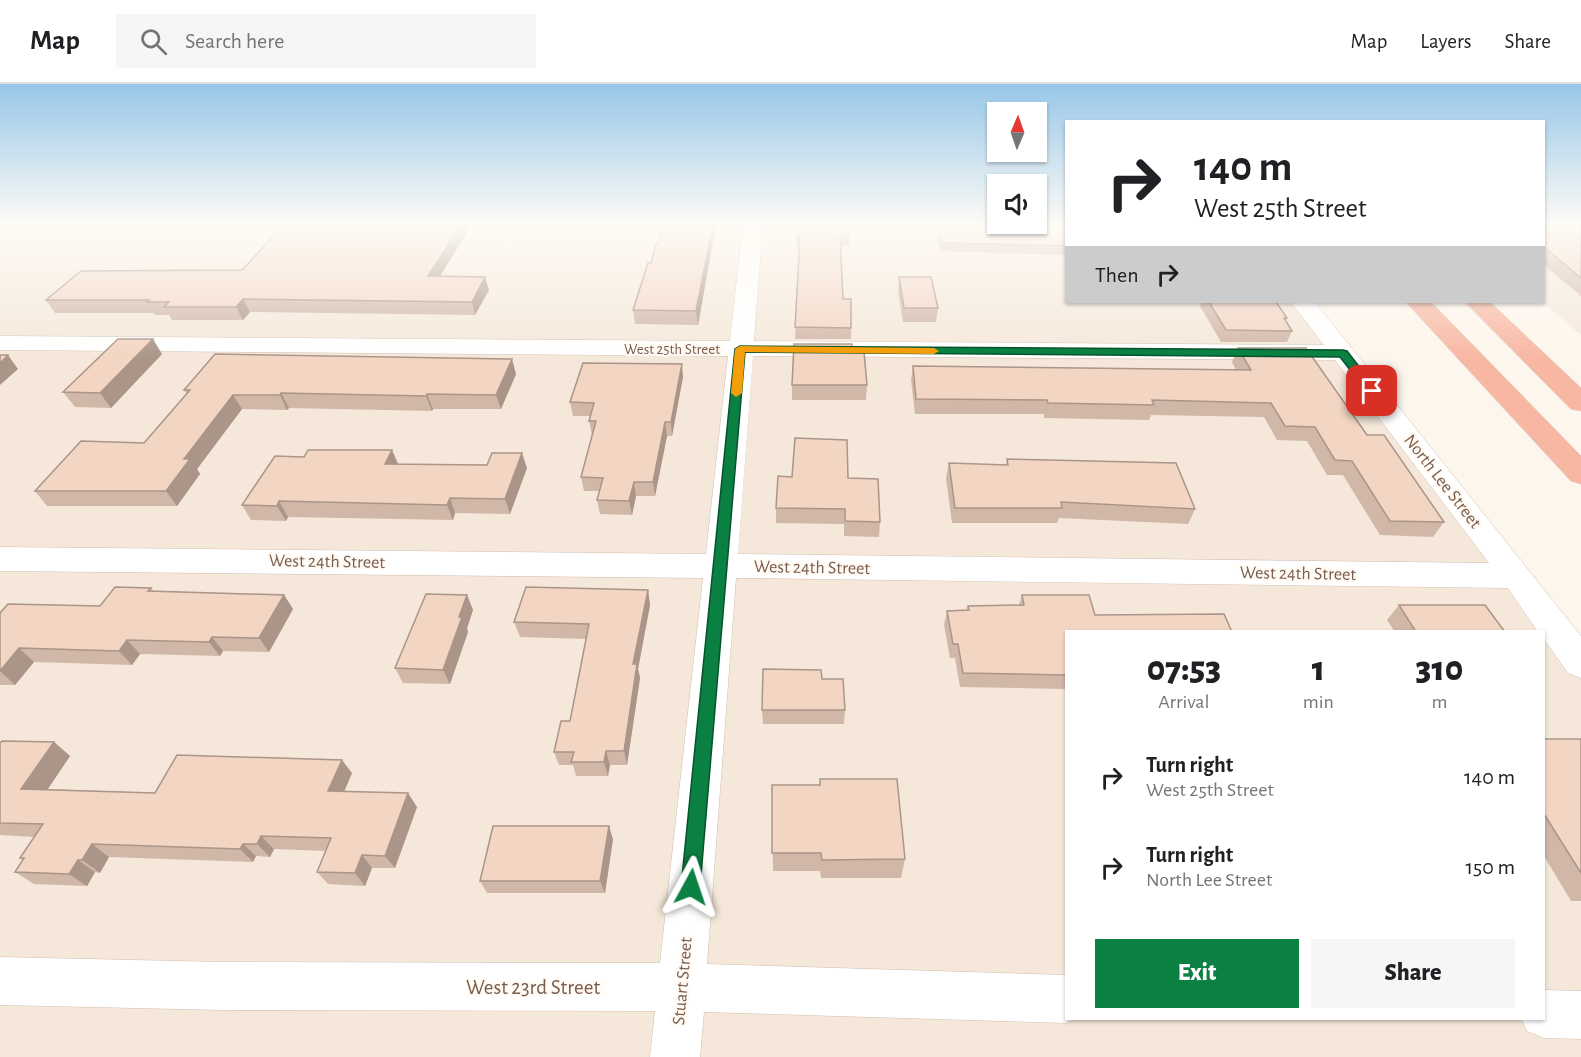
<!DOCTYPE html>
<style>
:root{--surface:#fff;--page:#f6f6f6;--text:#202124;--muted:#757577;--line:#e0e0e0;--accent:#0b8043}
body{margin:0;font-family:"Alegreya Sans",sans-serif;background:var(--page);color:var(--text);height:100vh;display:flex;flex-direction:column;font-size:22px;white-space:nowrap}
*{box-sizing:border-box;margin:0}
p{font-size:20px;color:var(--muted)}
.icon{flex:none;width:33px;height:33px;fill:none;stroke:currentColor;stroke-width:2;stroke-linecap:round;stroke-linejoin:round}
.map{position:relative;flex:1;overflow:hidden}
.panel{position:absolute;left:1065px;top:546px;width:480px;height:390px;display:flex;flex-direction:column;background:var(--surface);border-radius:0px;box-shadow:0 2px 4px #0004}
.panel>*{flex:none}
.top-card{position:absolute;left:1065px;top:36px;width:480px;height:183px;border-radius:0px;box-shadow:0 2px 4px #0004;background:#fff;color:var(--text);overflow:hidden}
.needle{width:39px;rotate:2deg}
.buttons{position:absolute;left:987px;top:18px;display:grid;gap:12px}
.buttons a{display:grid;place-items:center;width:60px;height:60px;border-radius:0px;background:var(--surface);box-shadow:0 2px 4px #0004;font-size:30px}
.pin{position:absolute;display:grid;place-items:center;width:51px;height:51px;color:#fff;margin:-26px;border-radius:12px;box-shadow:0 3px 9px #0006}
.me{position:absolute;width:66px;margin:-33px;rotate:5deg;stroke-linejoin:round;filter:drop-shadow(0 0 4px #0008)}
.turn{display:flex;align-items:center;gap:21px;height:126px;padding:0 30px;font-size:27px}
.turn .icon{width:78px;height:78px;stroke-width:2.5}
.turn b{display:block;font-size:42px;line-height:51px}
.then{display:flex;align-items:center;height:57px;padding:0 30px;background:#0003;gap:12px;font-size:22px}
.eta{display:flex;justify-content:space-evenly;align-items:center;height:102px;text-align:center}
.eta b{font-size:36px;font-weight:800;line-height:42px}
.cta{display:flex;gap:12px;margin-top:auto;padding:12px 30px}
.cta a{flex:1;height:69px;border-radius:0px;background:var(--accent);color:#fff;font-size:24px;font-weight:800;line-height:69px;text-align:center}
.cta a+a{background:var(--page);color:var(--text)}
ul{padding:0;list-style:none}
li{display:flex;align-items:center;gap:18px;height:90px;padding:0 30px}
li div{flex:1}
li b{display:block;font-size:22px}
li em{font-style:normal}
header{display:flex;align-items:center;gap:36px;box-sizing:border-box;height:84px;padding:0 30px;background:var(--surface);border-bottom:2px solid var(--line)}
header strong{font-size:28px}
nav{display:flex;gap:33px;margin-inline-start:auto;font-size:21px}
.search{width:420px;height:54px;background:var(--page);display:flex;align-items:center;gap:15px;box-sizing:border-box;padding:0 21px;border-radius:0px;color:var(--muted);font-size:22px}
.map>svg:first-child{display:block}
.residential{fill:#f5e8da;fill-rule:evenodd}
.lines{fill:none;stroke-linecap:round;stroke-linejoin:round}
.minor-casing{stroke:#d1beb0;stroke-width:1}
.highway-casing{stroke:#dad1cd;stroke-width:1}
.minor{fill:#fff;fill-rule:evenodd}
.highway{fill:#f7b7a3;fill-rule:evenodd}
.wall{fill:#d1b7a8}
.shaded-wall{fill:#aa9588}
.building{fill:#f3d5c3;stroke:#aa9588;stroke-width:1.5}
.route{fill:#0b8043;stroke:#07532c;stroke-width:1.5}
.slow{fill:#f59e0b}
.labels{text-anchor:middle;stroke-width:4.5;stroke-linejoin:round;paint-order:stroke}
.far-street-label{font-size:15px;fill:#7a5c4d;stroke:#fffaf3}
.street-label{font-size:18px;fill:#7a5c4d;stroke:#fffaf3}
.near-street-label{font-size:21px;fill:#7a5c4d;stroke:#fffaf3}
</style>
<header>
<strong>Map</strong>
<div class="search"><svg class="icon" aria-label="search" viewBox="0 0 24 24"><circle cx="10" cy="10" r="6"/><path d="M15 15l6 6"/></svg>Search here</div>
<nav><a>Map</a><a>Layers</a><a>Share</a></nav>
</header>
<div class="map">
<svg width="1581" height="973" viewBox="0 0 1581 973">
<rect width="100%" height="100%" fill="#fdf6ec"/>
<g class="residential">
<path d="M0,139h1066v79h244l271,353v402h-1581zM1066,548h478v386h-478z"/>
<polygon points="1544,139 1581,139 1581,251 1543,218"/>
</g>
<g class="lines">
<g class="minor-casing">
<g id="minor">
<path d="M743,139h20l-9,118 570,4 -33,-43h24l266,334v42l-13,-5 -24,-34v-7h-6l-30,-44 -772,-10 -29,386 359,11v43h11l-11,5 -362,-11 -4,45h-50l5,-46 -432,-1 -223,-5v-48l223,5 437,1 43,-385 -703,-7v-24l706,7 22,-198 -728,-6v-14l730,5zM753,272l582,4 154,203 -751,-9z"/>
<polygon points="1544,906 1581,907 1581,955 1544,954 1527,947 1521,934 1544,934"/>
</g>
</g>
<g class="highway-casing">
<g id="highway">
<polygon points="1406,218 1431,218 1581,372 1581,400 1571,397"/>
<polygon points="1465,218 1490,218 1581,304 1581,327 1571,325"/>
</g>
</g>
<use href="#minor" class="minor"/>
<use href="#highway" class="highway"/>
</g>
<g class="wall">
<polygon points="286,139 473,139 440,192 489,206 475,231 250,228 243,236 172,236 169,231 155,231 154,229 55,229 46,216 242,186"/>
<polygon points="934,139 1066,139 1066,171 940,167"/>
<polygon points="1544,139 1581,139 1581,212 1544,181"/>
<polygon points="715,146 698,241 635,240 633,226 651,179 659,159"/>
<polygon points="796,150 849,151 849,162 841,162 843,215 851,244 851,255 795,255 799,175 799,161 796,161"/>
<polygon points="899,193 938,224 936,238 903,238 898,207"/>
<polygon points="1202,218 1209,218 1287,234 1286,237 1292,247 1287,258 1221,258 1200,222"/>
<polygon points="1238,264 1367,351 1444,438 1433,453 1380,451 1343,391 1327,391 1307,357 1277,356 1264,333 1151,331 1149,336 1044,334 1044,330 915,330 911,296 913,282 1236,286 1232,278"/>
<polygon points="852,267 867,301 866,316 792,316 792,301"/>
<polygon points="162,270 111,324 75,323 63,308"/>
<polygon points="516,290 501,325 433,325 432,327 289,324 287,326 242,325 197,385 200,390 177,422 47,422 35,407 144,359 187,310 184,306"/>
<polygon points="683,293 672,352 667,352 655,412 636,412 632,431 600,430 597,416 599,407 584,407 581,393 592,351 589,337 590,332 573,332 570,318"/>
<polygon points="1007,375 1195,425 1188,440 1059,434 1057,439 952,439 946,394 949,379 1006,381"/>
<polygon points="398,380 527,384 510,430 455,429 453,436 288,433 286,437 251,436 242,421"/>
<polygon points="848,394 880,438 879,453 844,452 844,440 776,439 776,424"/>
<polygon points="151,504 154,507 284,511 293,525 269,568 223,567 220,572 140,570 132,581 34,578 15,601 0,601 0,529 100,522"/>
<polygon points="648,506 650,521 638,585 640,594 627,681 610,681 608,692 576,692 573,681 559,681 554,668 570,637 586,555 520,553 514,538"/>
<polygon points="467,511 473,526 467,544 468,548 450,600 403,599 395,584"/>
<polygon points="1022,511 1066,548 1066,605 960,603 955,574 950,574 944,541 947,527 966,526 968,522 1019,521"/>
<polygon points="1399,521 1505,548 1395,548 1387,536"/>
<polygon points="822,595 845,626 844,640 763,640 762,626"/>
<polygon points="1544,655 1581,655 1581,817 1571,817 1544,772"/>
<polygon points="54,658 70,672 48,705 155,709 352,689 344,707 417,723 395,784 372,784 365,802 328,800 317,788 326,767 274,765 270,773 256,772 253,778 109,773 100,789 95,788 87,802 34,800 15,788 23,776 20,774 35,753 0,751 0,659"/>
<polygon points="772,701 905,775 901,794 821,794 820,787 773,787"/>
<polygon points="613,755 605,809 487,809 480,797"/>
</g>
<g class="shaded-wall">
<polygon points="462,139 473,139 432,205 428,192"/>
<polygon points="713,139 715,139 715,146 698,241 696,227"/>
<polygon points="485,193 489,206 475,231 472,218"/>
<polygon points="243,215 250,228 243,236 236,223"/>
<polygon points="153,255 162,270 111,324 100,309"/>
<polygon points="8,271 18,285 0,301 0,279"/>
<polygon points="512,275 516,290 501,325 496,311"/>
<polygon points="682,280 683,293 672,352 671,338"/>
<polygon points="281,309 289,324 287,326 280,311"/>
<polygon points="427,310 433,325 432,327 426,312"/>
<polygon points="233,311 242,325 197,385 200,390 177,422 166,407 184,375"/>
<polygon points="665,338 667,352 655,412 653,398"/>
<polygon points="392,366 399,382 385,380"/>
<polygon points="522,369 527,384 510,430 505,415"/>
<polygon points="634,398 636,412 632,431 629,417"/>
<polygon points="450,414 455,429 453,436 447,421"/>
<polygon points="279,417 288,433 286,437 277,422"/>
<polygon points="648,506 650,521 638,585 640,594 627,681 624,667 633,580"/>
<polygon points="284,511 293,525 269,568 259,554"/>
<polygon points="467,511 473,526 467,544 468,548 450,600 443,586 459,533"/>
<polygon points="212,553 223,567 220,572 209,558"/>
<polygon points="127,556 140,570 132,581 119,567"/>
<polygon points="19,564 34,578 15,601 0,587"/>
<polygon points="54,658 70,672 39,718 21,705"/>
<polygon points="606,667 610,681 608,692 604,678"/>
<polygon points="342,676 352,689 339,720 328,707"/>
<polygon points="408,709 417,723 395,784 385,772"/>
<polygon points="609,742 613,755 605,809 600,797"/>
<polygon points="261,752 274,765 270,773 257,760"/>
<polygon points="92,760 109,773 100,789 82,776"/>
<polygon points="243,760 256,772 253,778 240,765"/>
<polygon points="362,771 372,784 365,802 355,789"/>
<polygon points="78,776 95,788 87,802 69,790"/>
</g>
<g class="building">
<polygon points="286,139 462,139 428,192 485,193 472,218 243,215 236,223 164,223 169,218 147,218 149,216 46,216 81,187 242,186"/>
<polygon points="665,139 713,139 696,227 633,226 648,179 651,179 656,159 659,159"/>
<polygon points="797,139 849,139 849,151 840,151 843,215 851,215 851,244 795,243 799,171 799,151 796,150"/>
<polygon points="937,139 1066,139 1066,162 941,159"/>
<polygon points="1544,139 1581,139 1581,194 1544,163"/>
<polygon points="899,193 931,193 938,224 904,224"/>
<polygon points="1209,218 1276,218 1287,234 1284,234 1292,247 1226,246"/>
<polygon points="118,255 153,255 100,309 63,308"/>
<polygon points="794,260 852,260 852,267 864,268 867,301 792,301"/>
<polygon points="1238,264 1306,264 1367,351 1384,351 1444,438 1390,437 1352,377 1335,376 1315,343 1285,342 1271,319 1152,316 1154,321 1048,319 1047,316 916,315 913,282 1251,286"/>
<polygon points="215,270 512,275 496,311 427,310 426,312 281,309 280,311 233,311 184,375 190,375 166,407 35,407 81,357 144,359 190,306 184,306"/>
<polygon points="0,271 8,271 0,279"/>
<polygon points="583,279 682,280 671,338 665,338 653,398 634,398 629,417 597,416 603,394 581,393 596,337 589,337 594,319 570,318"/>
<polygon points="795,354 847,356 848,394 878,395 880,438 845,437 845,425 776,424 778,392 792,393"/>
<polygon points="308,366 392,366 385,380 487,381 492,369 522,369 505,415 450,414 447,421 279,417 277,422 242,421 275,372 304,373"/>
<polygon points="1007,375 1176,379 1195,425 1061,418 1062,424 955,424 949,379 1008,381"/>
<polygon points="115,503 151,504 148,507 284,511 259,554 212,553 209,558 127,556 119,567 19,564 0,587 0,529 8,520 100,522"/>
<polygon points="526,503 648,506 633,580 637,580 624,667 606,667 604,678 571,678 574,668 554,668 561,637 570,637 589,540 514,538"/>
<polygon points="426,510 467,511 459,533 462,533 443,586 395,584"/>
<polygon points="1022,511 1089,511 1095,531 1224,530 1232,548 1066,548 1066,591 963,589 958,560 953,560 947,527 969,526 968,522 1024,521"/>
<polygon points="1399,521 1485,521 1505,548 1416,548"/>
<polygon points="763,585 821,586 822,595 843,595 845,626 762,626"/>
<polygon points="1544,655 1581,655 1581,789 1544,730"/>
<polygon points="2,657 54,658 21,705 155,709 177,671 342,676 328,707 408,709 385,772 362,771 355,789 317,788 331,754 261,752 257,760 243,760 240,765 92,760 82,776 78,776 69,790 15,788 24,774 20,774 43,740 0,739 0,659"/>
<polygon points="820,695 897,695 905,775 822,776 821,769 772,769 772,701 820,701"/>
<polygon points="493,742 609,742 600,797 480,797"/>
</g>
<linearGradient id="sky" x2="0" y2="1"><stop stop-color="#97c7e8"/><stop offset="0.51" stop-color="#fefbf6"/><stop offset="1" stop-color="#fefbf6" stop-opacity="0"/></linearGradient>
<rect width="1581" height="275" fill="url(#sky)"/>
<polygon class="route" points="740,262 1343,266 1347,267 1378,307 1376,309 1368,309 1340,273 745,268 700,803 697,809 691,812 684,809 681,803 735,265"/>
<polygon class="slow" points="740,262 934,264 939,267 934,270 745,268 742,309 736,313 731,309 735,265"/>
<g class="labels">
<g class="far-street-label">
<text x="672" y="270">West 25th Street</text>
</g>
<g class="street-label">
<text transform="translate(1443 397) rotate(52)" y="6">North Lee Street</text>
<text transform="translate(327 477) rotate(1)" y="6">West 24th Street</text>
<text transform="translate(812 483) rotate(1)" y="6">West 24th Street</text>
<text transform="translate(1298 489) rotate(1)" y="6">West 24th Street</text>
<text transform="translate(682 897) rotate(-85)" y="6">Stuart Street</text>
</g>
<g class="near-street-label">
<text x="533" y="910">West 23rd Street</text>
</g>
</g>
</svg>
<div class="buttons">
<a><svg class="needle" viewBox="-14 -14 28 28"><path d="M0-13l5 13h-10z" fill="#e53935"/><path d="M0 13l5-13h-10z" fill="#757577"/></svg></a>
<a><svg class="icon" aria-label="sound" viewBox="0 0 24 24"><path d="M4 9h4l5-4v14l-5-4H4zM17 9q2 3 0 6"/></svg></a>
</div>
<div class="pin" style="left:1372px;top:307px;background:#d93025"><svg class="icon" aria-label="arrive" viewBox="0 0 24 24"><path d="M6 21V4h12l-3 4 3 4H6"/></svg></div>
<svg class="me" style="left:691px;top:803px" viewBox="-20 -20 40 40"><path d="M0-17L14 15 0 8-14 15z" fill="#0b8043" stroke="#fff" stroke-width="4"/></svg>
<div class="top-card">
<div class="turn"><svg class="icon" aria-label="right" viewBox="0 0 24 24"><path d="M7 20v-9h11M14 6l5 5-5 5"/></svg><div><b>140 m</b>West 25th Street</div></div>
<div class="then">Then<svg class="icon" aria-label="right" viewBox="0 0 24 24"><path d="M7 20v-9h11M14 6l5 5-5 5"/></svg></div>
</div>
<section class="panel">
<div class="eta">
<div><b>07:53</b><p>Arrival</p></div>
<div><b>1</b><p>min</p></div>
<div><b>310</b><p>m</p></div>
</div>
<ul>
<li><svg class="icon" aria-label="right" viewBox="0 0 24 24"><path d="M7 20v-9h11M14 6l5 5-5 5"/></svg><div><b>Turn right</b><p>West 25th Street</p></div><em>140 m</em></li>
<li><svg class="icon" aria-label="right" viewBox="0 0 24 24"><path d="M7 20v-9h11M14 6l5 5-5 5"/></svg><div><b>Turn right</b><p>North Lee Street</p></div><em>150 m</em></li>
</ul>
<div class="cta"><a>Exit</a><a>Share</a></div>
</section>
</div>
